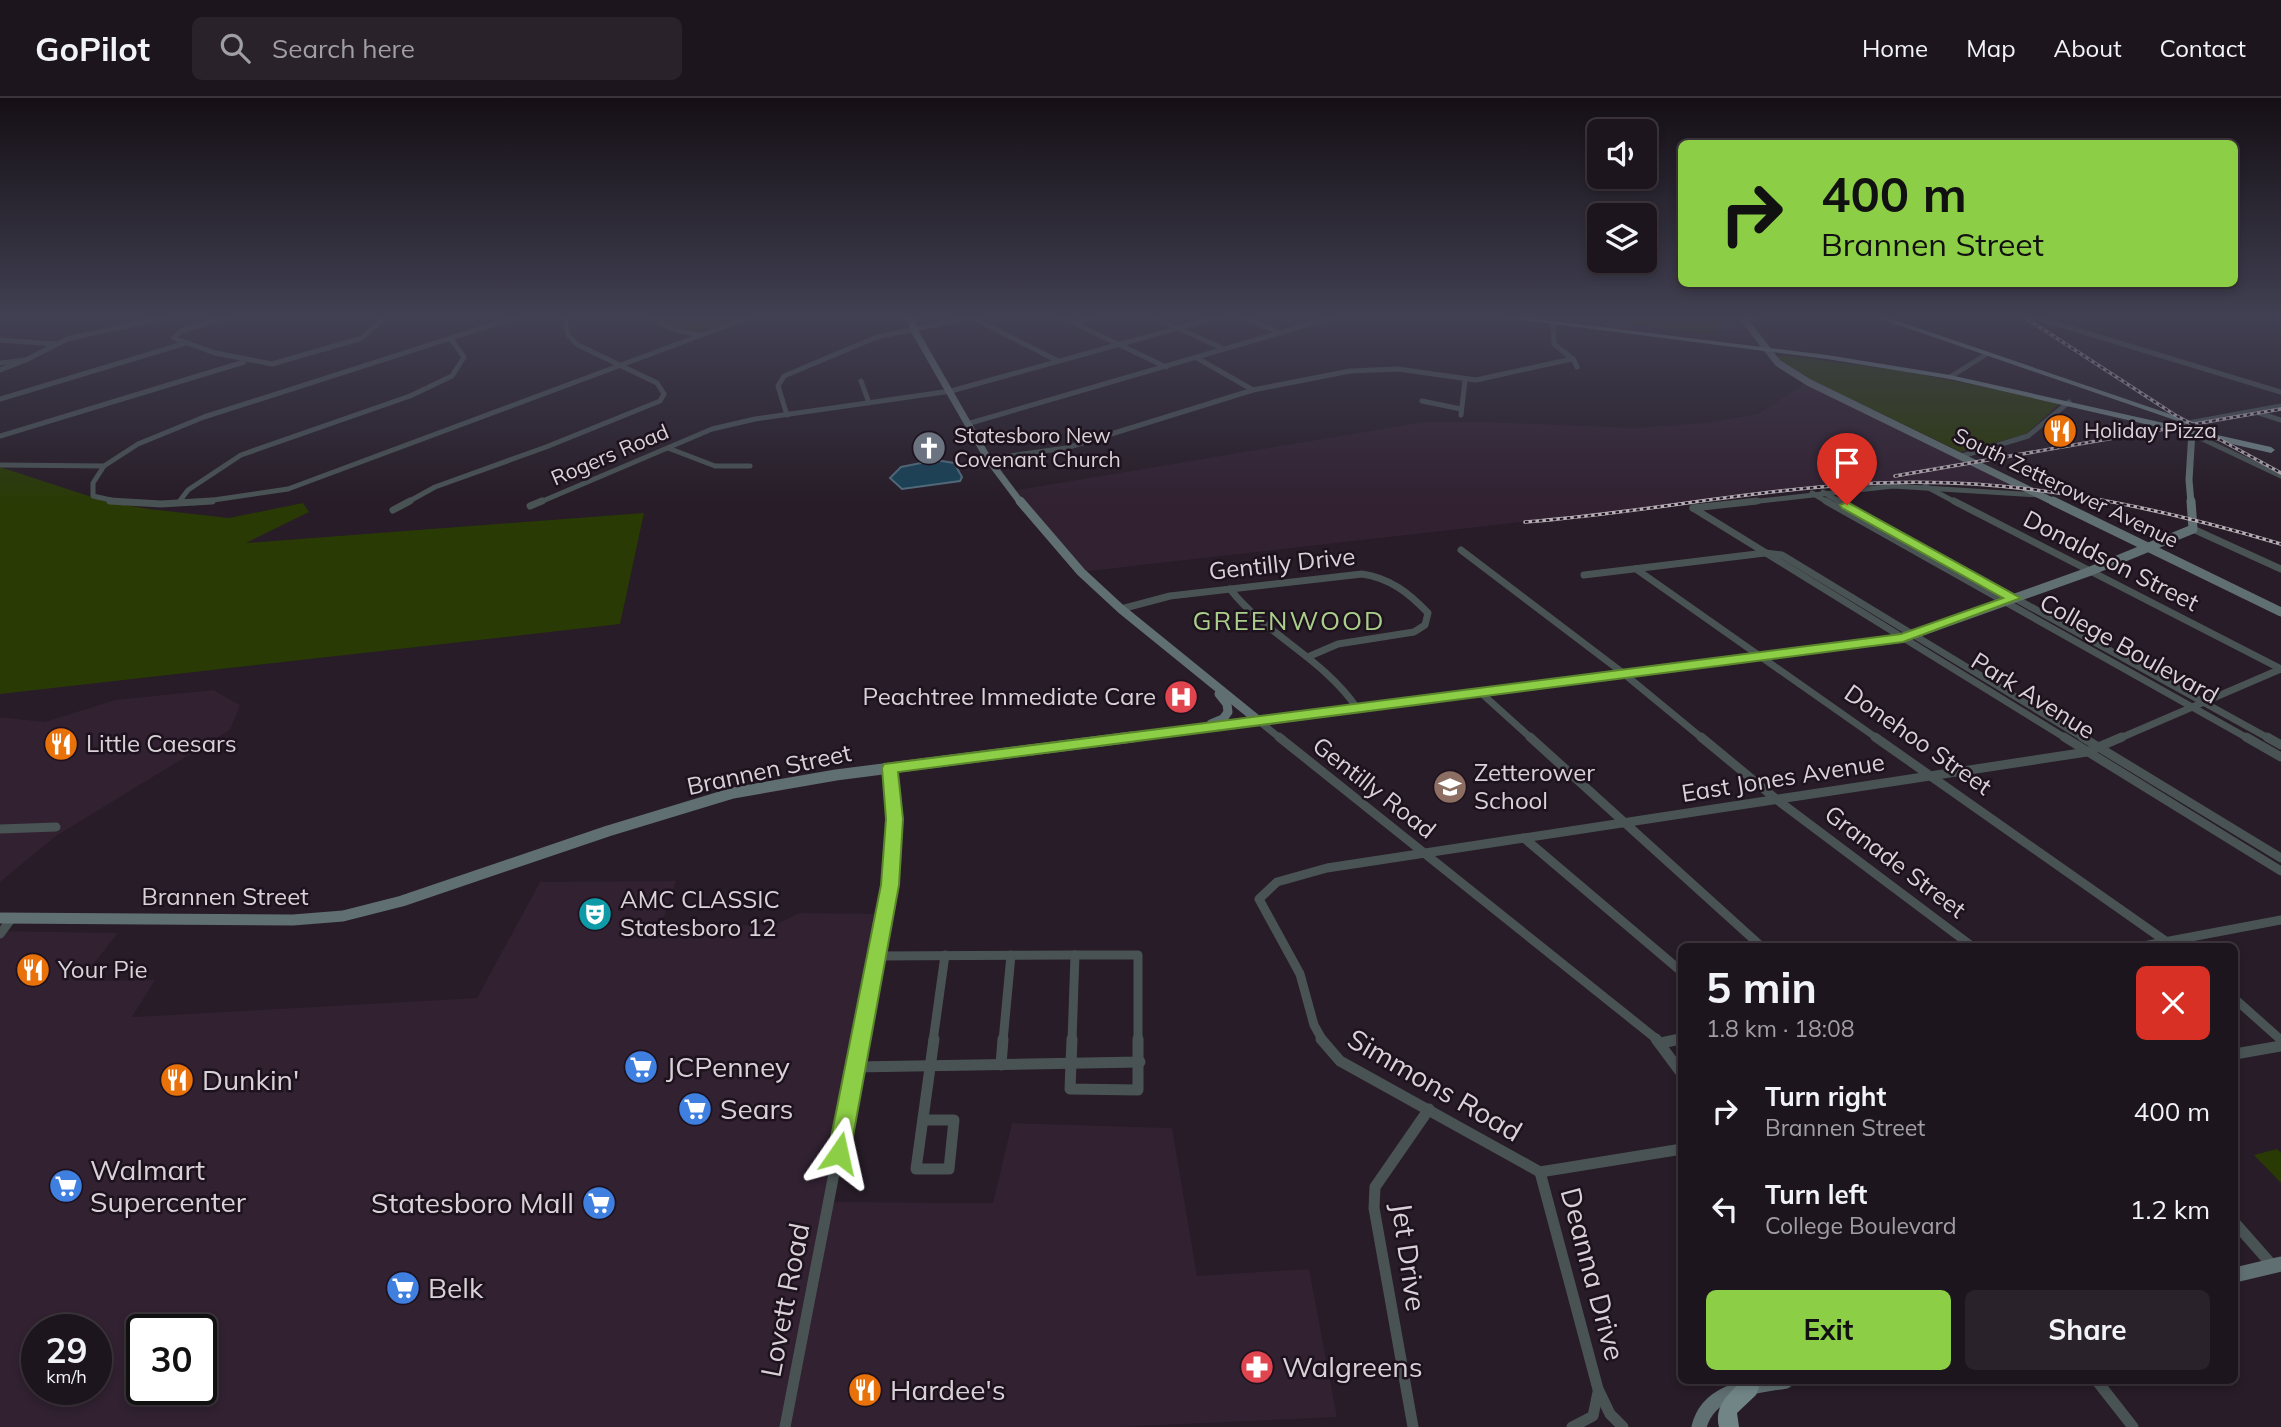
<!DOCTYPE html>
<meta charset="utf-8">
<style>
:root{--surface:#1d151d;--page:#2a222a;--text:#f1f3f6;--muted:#a09fa4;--line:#3b343b;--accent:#8cce45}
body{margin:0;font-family:Mulish,sans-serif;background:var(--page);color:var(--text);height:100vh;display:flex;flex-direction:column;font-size:26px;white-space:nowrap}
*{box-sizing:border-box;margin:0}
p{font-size:23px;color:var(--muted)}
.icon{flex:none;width:38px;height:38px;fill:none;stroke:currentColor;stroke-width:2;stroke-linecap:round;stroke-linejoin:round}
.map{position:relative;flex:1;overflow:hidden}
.side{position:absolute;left:1678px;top:845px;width:560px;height:441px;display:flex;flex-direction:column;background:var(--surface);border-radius:10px;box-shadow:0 4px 10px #0003,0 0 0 2px var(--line)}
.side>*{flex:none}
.guide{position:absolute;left:1678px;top:42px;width:560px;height:147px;border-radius:10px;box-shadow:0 4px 10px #0003,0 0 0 2px var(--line);background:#8cce45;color:#111;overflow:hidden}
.fabs{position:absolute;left:1587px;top:21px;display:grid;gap:14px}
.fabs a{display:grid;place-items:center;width:70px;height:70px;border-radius:10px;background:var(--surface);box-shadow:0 4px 10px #0003,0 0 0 2px var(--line);font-size:35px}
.speed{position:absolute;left:21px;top:1216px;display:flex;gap:14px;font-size:35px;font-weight:700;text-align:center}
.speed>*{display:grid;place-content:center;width:91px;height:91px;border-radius:50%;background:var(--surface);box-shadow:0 4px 10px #0003,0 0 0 2px var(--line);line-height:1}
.speed small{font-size:18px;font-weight:400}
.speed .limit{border:4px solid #111;border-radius:10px;background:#fff;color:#111}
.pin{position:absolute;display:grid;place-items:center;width:60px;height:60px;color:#fff;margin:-72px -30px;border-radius:50% 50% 50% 0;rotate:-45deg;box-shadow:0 0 7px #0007}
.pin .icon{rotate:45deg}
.me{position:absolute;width:77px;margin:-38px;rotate:11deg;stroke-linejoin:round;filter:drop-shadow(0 0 5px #0008)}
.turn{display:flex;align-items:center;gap:24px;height:147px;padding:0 28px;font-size:32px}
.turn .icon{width:91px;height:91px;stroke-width:2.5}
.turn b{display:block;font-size:49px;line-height:60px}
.round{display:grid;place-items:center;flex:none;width:74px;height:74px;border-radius:10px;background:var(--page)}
.head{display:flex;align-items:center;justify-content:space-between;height:119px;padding:0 28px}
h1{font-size:42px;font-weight:700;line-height:52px}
.button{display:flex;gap:14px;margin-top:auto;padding:14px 28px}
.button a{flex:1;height:80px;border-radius:10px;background:var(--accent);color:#111;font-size:28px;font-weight:700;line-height:80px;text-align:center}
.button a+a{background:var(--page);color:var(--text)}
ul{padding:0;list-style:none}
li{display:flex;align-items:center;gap:21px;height:98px;padding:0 28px}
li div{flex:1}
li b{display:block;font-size:26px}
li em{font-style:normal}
header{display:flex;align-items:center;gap:42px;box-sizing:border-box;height:98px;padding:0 35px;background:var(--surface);border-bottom:2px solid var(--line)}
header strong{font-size:33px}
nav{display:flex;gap:38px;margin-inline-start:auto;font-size:24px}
.search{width:490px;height:63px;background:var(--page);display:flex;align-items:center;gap:18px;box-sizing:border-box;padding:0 24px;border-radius:10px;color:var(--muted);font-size:26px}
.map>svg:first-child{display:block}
.built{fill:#312131;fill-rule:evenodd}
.green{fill:#293a05}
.water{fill:#184156;stroke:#526c7d;stroke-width:2}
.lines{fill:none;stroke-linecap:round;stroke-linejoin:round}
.street-far3{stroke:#495354;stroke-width:5}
.street-far2{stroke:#495354;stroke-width:7}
.street-far1{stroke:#495354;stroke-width:9}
.street{stroke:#495354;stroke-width:11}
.secondary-far3{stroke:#606f71;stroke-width:7}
.secondary-far2{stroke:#606f71;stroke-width:9}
.secondary-far1{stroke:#606f71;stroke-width:11}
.secondary{stroke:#606f71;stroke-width:15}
.primary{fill:#718587;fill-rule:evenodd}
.rail-casing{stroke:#b7afb6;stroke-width:3.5}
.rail{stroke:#1d121d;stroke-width:2;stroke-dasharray:3.5;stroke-linecap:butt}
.route{fill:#8cce45;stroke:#5b862d;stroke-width:2}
.labels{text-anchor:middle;stroke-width:5;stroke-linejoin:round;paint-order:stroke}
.far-poi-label{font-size:21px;fill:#d9d1d8;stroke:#1d121d;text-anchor:start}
.far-street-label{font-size:21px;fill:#d9d1d8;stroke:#1d121d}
.street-label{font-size:24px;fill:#d9d1d8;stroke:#1d121d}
.poi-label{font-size:24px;fill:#d9d1d8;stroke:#1d121d;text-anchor:start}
.neighbourhood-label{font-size:26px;letter-spacing:2px;fill:#aacf8b;stroke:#1d121d}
.near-poi-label{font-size:28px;fill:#d9d1d8;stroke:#1d121d;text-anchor:start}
.near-street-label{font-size:28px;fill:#d9d1d8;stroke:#1d121d}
</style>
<header>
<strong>GoPilot</strong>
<div class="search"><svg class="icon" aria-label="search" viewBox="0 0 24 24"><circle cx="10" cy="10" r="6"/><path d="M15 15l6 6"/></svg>Search here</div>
<nav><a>Home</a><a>Map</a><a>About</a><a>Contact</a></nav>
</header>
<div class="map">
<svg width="2281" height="1329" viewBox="0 0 2281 1329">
<rect width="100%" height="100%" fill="#271c27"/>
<g class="built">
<polygon points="1523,219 1735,219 1756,247"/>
<polygon points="1808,284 2033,392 1935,384 1830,389 1081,474 1011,393 1424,324 1483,324 1636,330 1706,325 1758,316"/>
<polygon points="213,592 240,607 230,632 56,738 0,784 0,619 45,624 115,602"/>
<path d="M676,783l-15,45 114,-1 24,-12 86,1 -55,288 163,1 19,-80 160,5 25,148 112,-7 28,148 -221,10h-1116v-496l118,2 -38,48 75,-1 -23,37 345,-19 63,-116zM37,1232h59v60h-59zM142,1232h59v60h-59z"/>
</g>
<g class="green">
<path d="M655,219h92c-38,13 -55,23 -92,0z"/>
<polygon points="1631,219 1718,219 1718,237 1630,226"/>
<polygon points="1784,257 1903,273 2061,304 2026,336 1961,354 1799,276 1779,261 1778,259"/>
<polygon points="0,369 107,404 149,411 229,420 303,405 309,414 246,445 644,415 620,526 0,596"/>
<polygon points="2277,1051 2281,1055 2281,1085 2254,1057"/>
</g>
<polygon class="water" points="936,362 954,365 962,379 960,383 902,391 890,380 901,369"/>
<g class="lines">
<g class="street-far3">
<polyline points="226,219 181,233 174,240 215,255 272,266 362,240 384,220 382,219"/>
<polyline points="652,219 671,231 700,237"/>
<polyline points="971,219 1058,263"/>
<polyline points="1061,219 1166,269"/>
<polyline points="1153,219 1224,251"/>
<polyline points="1243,219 1281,235"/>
<polyline points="2034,219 2281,294"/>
<polyline points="1074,225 1097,219"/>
<polyline points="1746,225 1759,219"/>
<polyline points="1553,226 1554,246 1574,262 1577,269"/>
<polyline points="0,242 56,246"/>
<polyline points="1197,260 1253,292"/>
<polyline points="26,262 67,241 166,219"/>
<polyline points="0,265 26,262 0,272"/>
<polyline points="1950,279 1987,256"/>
<polyline points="861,283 869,305"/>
<polyline points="0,301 186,245"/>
<polyline points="1422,303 1461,311"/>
<polyline points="2256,314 2281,322"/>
<polyline points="787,317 778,288 784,278 877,239 971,219"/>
<polyline points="1461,317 1465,282"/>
<polyline points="967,326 1334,219"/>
<polyline points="2172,328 2281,308"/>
<polyline points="2194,337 2281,378"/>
<polyline points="0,338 244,264"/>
<polyline points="668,350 715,368 750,368"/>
<polyline points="1962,358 2028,338 2069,304"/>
<polyline points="988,361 1066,350 1253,292 1350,273 1398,271 1476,282 1572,261"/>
<polyline points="0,367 104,368"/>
<polyline points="1925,388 1957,405"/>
<polyline points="1823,394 1842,405"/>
<polyline points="1812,395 1829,405"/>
<polyline points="179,404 188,392 241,357 410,298 452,278 464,259 451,241"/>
<polyline points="124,405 93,398 93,385 104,368 138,346 204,319 517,219"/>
<polyline points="193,405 288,391 750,219"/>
<polyline points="406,405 435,389 546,349 660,303 664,296 657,285 578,247 568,237 565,221 562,219"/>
<polyline points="538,405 712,331 755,321 951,293 1218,219"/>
<polyline points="1742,405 1893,388 2039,397"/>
</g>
<g class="street-far2">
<polyline points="110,403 161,406 212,403"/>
<polyline points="1826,403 2249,641"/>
<polyline points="1839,403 2270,641"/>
<polyline points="1954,403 2281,571"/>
<polyline points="530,408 542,403"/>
<polyline points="1693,410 2067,641"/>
<polyline points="1693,410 1757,403"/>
<polyline points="393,412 410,403"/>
<polyline points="2193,431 2281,471"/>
<polyline points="1461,452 1623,575 1703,641"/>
<polyline points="1636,471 1878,641"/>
<polyline points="1584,477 1765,455 1782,457 2085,641"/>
<path d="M1230,491c37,47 93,69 127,119"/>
<path d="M1121,511l49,-13 192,-22c28,4 47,19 66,39l-3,12 -11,7 -76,12 -28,12"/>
<polyline points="1480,594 1532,641"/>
<polyline points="1259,623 1281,641"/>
<polyline points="2118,641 2281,571"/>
</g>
<g class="street-far1">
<polyline points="1279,639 1659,943"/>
<polyline points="1530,639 1762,849"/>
<polyline points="1701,639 1776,701 1973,849"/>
<polyline points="1875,639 2174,849"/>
<polyline points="2064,639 2281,773"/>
<polyline points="2082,639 2281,760"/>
<polyline points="2246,639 2281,659"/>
<polyline points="2267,639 2281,647"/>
<polyline points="0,731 56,729"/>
<polyline points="1524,740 1682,874"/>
<polyline points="0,836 12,820"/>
<polyline points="2138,849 2281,822"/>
<polyline points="1075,857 1138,857 1138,943"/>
<polyline points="877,858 1075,857"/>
<polyline points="2235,901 2281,942"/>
<polyline points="860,943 890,787 894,721 890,670"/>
<polyline points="933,943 945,857"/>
<polyline points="1003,943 1011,857"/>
<polyline points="1072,943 1075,857"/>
<polyline points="1323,943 1314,927 1300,876 1259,801 1277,784 1327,770 2087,654 2122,639"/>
<polyline points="1671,943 1682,941"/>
</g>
<g class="street">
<polyline points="1072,941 1070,991 1138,992 1138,941"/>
<polyline points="1321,941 1340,963 1540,1074"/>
<polyline points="1656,941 1682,976"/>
<polyline points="1661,945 1680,941"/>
<polyline points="2235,956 2281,948"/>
<polyline points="1001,967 1003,941"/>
<polyline points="855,969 1140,964"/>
<polyline points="924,1022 954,1022 949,1071 916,1071 934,941"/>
<polyline points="1540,1074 1598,1291 1610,1316 1623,1329"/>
<polyline points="1540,1074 1682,1051"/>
<polyline points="2235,1125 2273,1168"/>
<polyline points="2097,1283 2133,1329"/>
<polyline points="785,1329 860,941"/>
<polyline points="1413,1329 1374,1110 1375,1089 1429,1011"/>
<polyline points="1572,1329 1593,1318 1598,1294"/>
</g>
<g class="secondary-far3">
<polyline points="910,219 914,232 988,361 1021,405"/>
<polyline points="1742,219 1778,265 1808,284 2056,405"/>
<polyline points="2191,405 2189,382 2192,333"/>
</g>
<g class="secondary-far2">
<polyline points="1020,403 1081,474 1121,511 1259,623"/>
<polyline points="2053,403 2281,514"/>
<polyline points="1211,626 1223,621 1228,614 1227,606 1219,596"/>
<polyline points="1118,641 1903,540 2088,474 2193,431 2191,403"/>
</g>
<polyline class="secondary-far1" points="0,820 293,822 343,818 402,803 608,733 733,695 836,677 1132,639"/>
<g class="secondary">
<polyline points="2235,1177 2281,1166"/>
<path d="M1699,1329c10,-39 53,-40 87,-46"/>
</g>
<g class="primary">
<polygon points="1499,219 1522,219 1827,257 1950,277 2271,349 2275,352 2271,355 1950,281 1827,261"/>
<polygon points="1875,219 1886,219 2205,328 2198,330"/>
<path d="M1742,1283h14l3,7 -3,7 -19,18 2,14h-20c-5,-21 9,-33 23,-46z"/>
</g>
<g class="rail-casing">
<g id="rail">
<polyline points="2024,219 2175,317 2281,375"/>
<polyline points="1895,378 2281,311"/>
<path d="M1525,424c118,-9 235,-34 354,-39 137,-6 271,22 402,61"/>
</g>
</g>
<use href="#rail" class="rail"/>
</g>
<linearGradient id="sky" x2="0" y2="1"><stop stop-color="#150f15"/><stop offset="0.54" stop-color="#414052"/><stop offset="1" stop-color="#414052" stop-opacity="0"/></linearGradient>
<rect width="2281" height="405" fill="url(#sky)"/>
<polygon class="route" points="1847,404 2021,500 1903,544 898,674 903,721 899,787 850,1055 846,1062 839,1065 831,1062 828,1055 881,787 886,721 882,670 884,666 1901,536 2003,500 1842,410 1840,407"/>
<defs>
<g id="restaurant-disc" transform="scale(1.75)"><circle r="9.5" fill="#e8710a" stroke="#1d121d"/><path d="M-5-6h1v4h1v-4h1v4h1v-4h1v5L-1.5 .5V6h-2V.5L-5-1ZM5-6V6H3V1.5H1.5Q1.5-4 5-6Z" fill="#fff"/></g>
<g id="church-disc" transform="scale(1.75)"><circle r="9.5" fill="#6b7280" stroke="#1d121d"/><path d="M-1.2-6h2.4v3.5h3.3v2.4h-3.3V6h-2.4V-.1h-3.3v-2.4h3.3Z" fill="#fff"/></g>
<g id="hospital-disc" transform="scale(1.75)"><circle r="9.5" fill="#e0444e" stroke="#1d121d"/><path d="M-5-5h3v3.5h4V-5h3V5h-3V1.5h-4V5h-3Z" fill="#fff"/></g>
<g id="school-disc" transform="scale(1.75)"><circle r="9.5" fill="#8d6e63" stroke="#1d121d"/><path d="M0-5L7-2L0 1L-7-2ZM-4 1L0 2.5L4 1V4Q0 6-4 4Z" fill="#fff"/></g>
<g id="theatre-disc" transform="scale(1.75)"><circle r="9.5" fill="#0f9aa8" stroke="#1d121d"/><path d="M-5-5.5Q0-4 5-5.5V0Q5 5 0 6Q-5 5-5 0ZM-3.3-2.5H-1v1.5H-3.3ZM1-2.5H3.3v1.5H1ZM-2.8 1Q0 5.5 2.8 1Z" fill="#fff"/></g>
<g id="supermarket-disc" transform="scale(1.75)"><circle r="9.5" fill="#3f7fe0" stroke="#1d121d"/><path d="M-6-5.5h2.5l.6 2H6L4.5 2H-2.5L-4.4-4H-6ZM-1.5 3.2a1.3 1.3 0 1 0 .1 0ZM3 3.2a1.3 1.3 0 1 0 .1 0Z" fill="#fff"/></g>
<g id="pharmacy-disc" transform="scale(1.75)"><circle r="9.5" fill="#e0444e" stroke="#1d121d"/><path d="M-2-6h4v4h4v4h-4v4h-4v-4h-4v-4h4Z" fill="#fff"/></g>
</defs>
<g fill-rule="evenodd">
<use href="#restaurant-disc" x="2060" y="333"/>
<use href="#church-disc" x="929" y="350"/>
<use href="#hospital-disc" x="1181" y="599"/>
<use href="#restaurant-disc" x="61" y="646"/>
<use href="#school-disc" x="1450" y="689"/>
<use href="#theatre-disc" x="595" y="816"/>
<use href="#restaurant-disc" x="33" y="872"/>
<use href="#supermarket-disc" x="641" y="969"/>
<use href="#restaurant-disc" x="177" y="982"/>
<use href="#supermarket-disc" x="695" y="1011"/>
<use href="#supermarket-disc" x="66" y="1088"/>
<use href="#supermarket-disc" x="599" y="1105"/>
<use href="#supermarket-disc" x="403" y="1190"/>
<use href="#pharmacy-disc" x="1257" y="1269"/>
<use href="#restaurant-disc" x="865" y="1292"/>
</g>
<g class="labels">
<g class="far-poi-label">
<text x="2084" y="340">Holiday Pizza</text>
<text x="954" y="345">Statesboro New<tspan x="954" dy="24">Covenant Church</tspan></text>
</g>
<g class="far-street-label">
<text transform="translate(610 357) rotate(-23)" y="7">Rogers Road</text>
<text transform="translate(2066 390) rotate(26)" y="7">South Zetterower Avenue</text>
</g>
<g class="street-label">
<text transform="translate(2111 463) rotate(27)" y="8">Donaldson Street</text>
<text transform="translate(1282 466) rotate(-6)" y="8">Gentilly Drive</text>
<text transform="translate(2129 551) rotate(29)" y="8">College Boulevard</text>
<text transform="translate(2033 598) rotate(32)" y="8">Park Avenue</text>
<text transform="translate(1918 642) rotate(35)" y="8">Donehoo Street</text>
<text transform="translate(769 672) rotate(-12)" y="8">Brannen Street</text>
<text transform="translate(1783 680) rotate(-9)" y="8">East Jones Avenue</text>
<text transform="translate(1374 690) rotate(38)" y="8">Gentilly Road</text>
<text transform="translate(1895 764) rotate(37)" y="8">Granade Street</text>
<text x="225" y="807">Brannen Street</text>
</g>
<g class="poi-label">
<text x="1156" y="607" text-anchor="end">Peachtree Immediate Care</text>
<text x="86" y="654">Little Caesars</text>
<text x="1474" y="683">Zetterower<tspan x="1474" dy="28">School</tspan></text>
<text x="620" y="810">AMC CLASSIC<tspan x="620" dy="28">Statesboro 12</tspan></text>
<text x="58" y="880">Your Pie</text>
</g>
<g class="neighbourhood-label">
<text x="1289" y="532">GREENWOOD</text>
</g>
<g class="near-poi-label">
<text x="666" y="979">JCPenney</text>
<text x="202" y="992">Dunkin'</text>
<text x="720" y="1021">Sears</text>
<text x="90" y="1082">Walmart<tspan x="90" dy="32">Supercenter</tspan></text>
<text x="574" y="1115" text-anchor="end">Statesboro Mall</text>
<text x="428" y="1200">Belk</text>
<text x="1282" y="1279">Walgreens</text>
<text x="890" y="1302">Hardee's</text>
</g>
<g class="near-street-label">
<text transform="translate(1435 987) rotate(30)" y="10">Simmons Road</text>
<text transform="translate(1409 1159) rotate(82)" y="10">Jet Drive</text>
<text transform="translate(1593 1176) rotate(75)" y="10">Deanna Drive</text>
<text transform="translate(785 1202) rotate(-79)" y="10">Lovett Road</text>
</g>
</g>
</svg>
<div class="fabs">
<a><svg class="icon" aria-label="sound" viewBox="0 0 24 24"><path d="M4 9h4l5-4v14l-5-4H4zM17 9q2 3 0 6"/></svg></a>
<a><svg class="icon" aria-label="layers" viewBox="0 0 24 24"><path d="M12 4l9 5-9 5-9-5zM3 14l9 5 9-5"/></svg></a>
</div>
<div class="speed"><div>29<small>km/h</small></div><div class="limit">30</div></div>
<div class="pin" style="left:1847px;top:407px;background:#d93025"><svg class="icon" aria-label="arrive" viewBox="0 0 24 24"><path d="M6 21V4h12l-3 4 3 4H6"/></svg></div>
<svg class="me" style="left:839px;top:1055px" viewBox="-20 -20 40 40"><path d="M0-17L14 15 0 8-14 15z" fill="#8cce45" stroke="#fff" stroke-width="4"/></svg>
<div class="guide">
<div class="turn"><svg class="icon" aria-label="right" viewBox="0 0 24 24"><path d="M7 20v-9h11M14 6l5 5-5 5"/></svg><div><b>400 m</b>Brannen Street</div></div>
</div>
<section class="side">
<div class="head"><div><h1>5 min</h1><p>1.8 km · 18:08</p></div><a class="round" style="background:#d93025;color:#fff"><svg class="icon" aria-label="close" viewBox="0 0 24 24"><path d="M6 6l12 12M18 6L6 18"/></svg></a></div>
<ul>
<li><svg class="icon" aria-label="right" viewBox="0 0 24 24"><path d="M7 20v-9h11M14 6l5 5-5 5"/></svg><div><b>Turn right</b><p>Brannen Street</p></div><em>400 m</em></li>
<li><svg class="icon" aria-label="left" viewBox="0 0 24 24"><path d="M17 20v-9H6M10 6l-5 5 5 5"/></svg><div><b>Turn left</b><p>College Boulevard</p></div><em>1.2 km</em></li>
</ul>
<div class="button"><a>Exit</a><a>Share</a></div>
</section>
</div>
